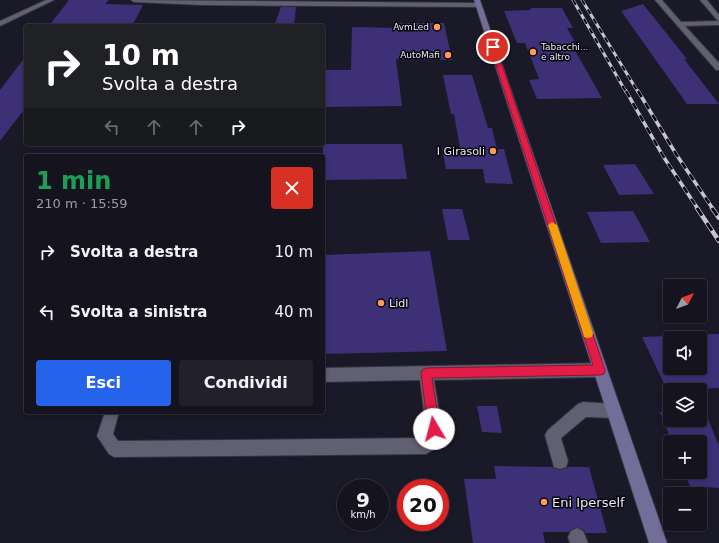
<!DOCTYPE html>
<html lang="it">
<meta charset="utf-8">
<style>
:root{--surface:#14131e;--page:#21202b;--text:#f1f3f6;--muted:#9d9ea4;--line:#33323c;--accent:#2563eb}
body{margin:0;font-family:"DejaVu Sans",sans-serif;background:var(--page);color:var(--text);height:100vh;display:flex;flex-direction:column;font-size:15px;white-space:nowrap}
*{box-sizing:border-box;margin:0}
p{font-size:13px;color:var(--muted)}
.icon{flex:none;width:22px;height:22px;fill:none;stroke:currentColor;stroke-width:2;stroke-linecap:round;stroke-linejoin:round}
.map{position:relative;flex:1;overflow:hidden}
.sheet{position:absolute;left:24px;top:154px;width:301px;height:260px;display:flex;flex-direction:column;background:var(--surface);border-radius:4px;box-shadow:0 2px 6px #0003,0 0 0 1px var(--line)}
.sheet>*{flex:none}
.hud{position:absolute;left:24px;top:24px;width:301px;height:122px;border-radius:4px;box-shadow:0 2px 6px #0003,0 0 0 1px var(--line);background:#202124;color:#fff;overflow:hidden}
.needle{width:26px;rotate:49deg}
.buttons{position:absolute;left:663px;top:279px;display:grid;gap:8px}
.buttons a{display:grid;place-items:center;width:44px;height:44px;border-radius:4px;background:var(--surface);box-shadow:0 2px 6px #0003,0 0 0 1px var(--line);font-size:20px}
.speed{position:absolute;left:337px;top:479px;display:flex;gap:8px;font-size:20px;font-weight:700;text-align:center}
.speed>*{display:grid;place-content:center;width:52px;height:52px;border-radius:50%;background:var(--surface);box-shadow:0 2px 6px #0003,0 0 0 1px var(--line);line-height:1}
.speed small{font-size:10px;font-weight:400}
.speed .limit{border:6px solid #d22;background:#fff;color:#111}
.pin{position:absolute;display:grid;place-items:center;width:34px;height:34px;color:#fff;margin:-17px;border:2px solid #fff;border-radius:50%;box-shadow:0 1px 4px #0007}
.me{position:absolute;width:44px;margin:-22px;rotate:352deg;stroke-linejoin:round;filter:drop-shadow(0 0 3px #0008)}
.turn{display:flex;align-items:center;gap:14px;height:84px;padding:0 12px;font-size:18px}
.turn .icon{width:52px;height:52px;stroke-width:2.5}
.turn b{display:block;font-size:28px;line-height:34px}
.lanes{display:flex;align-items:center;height:38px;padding:0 12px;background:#0003;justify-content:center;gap:20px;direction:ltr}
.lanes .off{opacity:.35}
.round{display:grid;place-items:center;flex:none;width:42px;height:42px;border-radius:4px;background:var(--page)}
.overview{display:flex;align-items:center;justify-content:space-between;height:68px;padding:0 12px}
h1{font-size:24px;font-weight:700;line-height:30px;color:#1e9e55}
.action{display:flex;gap:8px;margin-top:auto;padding:8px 12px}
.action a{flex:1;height:46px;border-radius:4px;background:var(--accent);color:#fff;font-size:16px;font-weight:700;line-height:46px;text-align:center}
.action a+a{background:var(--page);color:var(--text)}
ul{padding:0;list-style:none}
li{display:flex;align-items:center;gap:12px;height:60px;padding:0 12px}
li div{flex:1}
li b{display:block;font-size:15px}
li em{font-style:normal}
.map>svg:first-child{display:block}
.building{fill:#3d3077;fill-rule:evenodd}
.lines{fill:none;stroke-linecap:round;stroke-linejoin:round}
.service-casing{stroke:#34323e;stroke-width:2}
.minor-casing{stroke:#34323e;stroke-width:2}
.secondary-casing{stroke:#34323e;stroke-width:2}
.service{fill:#616073;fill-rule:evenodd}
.minor{fill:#616073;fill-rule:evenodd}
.secondary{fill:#726e97;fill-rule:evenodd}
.rail-far2-casing{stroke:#c5c5d1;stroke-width:3}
.rail-far1-casing{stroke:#c5c5d1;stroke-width:3.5}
.rail-casing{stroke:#c5c5d1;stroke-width:4.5}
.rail-far2{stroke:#06050b;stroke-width:2;stroke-dasharray:5.5;stroke-linecap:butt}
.rail-far1{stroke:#06050b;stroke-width:2.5;stroke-dasharray:7;stroke-linecap:butt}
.rail{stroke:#06050b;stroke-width:3;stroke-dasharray:9;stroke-linecap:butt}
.route{fill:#e11d48;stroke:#92132f}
.slow{fill:#f59e0b}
.poi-dot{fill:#fd9c55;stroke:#06050b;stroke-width:1.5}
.labels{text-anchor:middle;stroke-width:3;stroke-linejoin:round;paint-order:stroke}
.far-poi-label{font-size:9px;fill:#eaeaf5;stroke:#06050b;text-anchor:end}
.poi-label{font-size:11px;fill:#eaeaf5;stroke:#06050b;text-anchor:end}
.near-poi-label{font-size:13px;fill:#eaeaf5;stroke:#06050b;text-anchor:start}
</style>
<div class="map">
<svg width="719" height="543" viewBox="0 0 719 543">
<rect width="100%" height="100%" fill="#1a1928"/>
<g class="building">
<polygon points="69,0 109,0 105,4 143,5 132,26 49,26"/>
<polygon points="643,4 687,59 684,59 719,104 687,104 621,11"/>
<polygon points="281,7 296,7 294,26 274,26"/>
<polygon points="530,8 562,8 573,28 567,28 578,47 573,47 602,98 537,99 529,80 539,79 525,43 517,43 504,11 531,10"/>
<polygon points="398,23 444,23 452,60 396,59 402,106 323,107 323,70 351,70 352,27 398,28"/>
<polygon points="26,56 26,107 0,141 0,90"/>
<polygon points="443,75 472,75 488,128 492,128 497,149 504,149 513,184 485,183 483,169 446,169 442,148 460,148 454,114 451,114"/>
<polygon points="323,144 402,144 407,179 323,180"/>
<polygon points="635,164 654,194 619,195 603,165"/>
<polygon points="442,209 462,209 470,240 448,240"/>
<polygon points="633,211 650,242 601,243 587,212"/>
<polygon points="430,251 447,351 323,354 323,255"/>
<path d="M719,334v54l-23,1v1h-26v6l-28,-59zM670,338h30v30h-30z"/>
<polygon points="700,399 719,446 719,488 690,486 684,472 700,472 700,442 672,442 660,412 670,412 670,420 700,420"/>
<polygon points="477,406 497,406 502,433 482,432"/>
<polygon points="494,466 552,467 560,470 568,467 589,467 607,533 585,533 584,530 576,527 569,532 543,532 545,543 473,543 464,479 496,479"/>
</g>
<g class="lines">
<g class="service-casing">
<g id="service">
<polygon points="600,363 605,365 607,370 605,375 600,377 434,380 442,429 431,451 426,454 114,457 109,454 97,436 105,412 119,412 113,434 118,441 422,438 426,428 420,380 323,382 323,368"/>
<polygon points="583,402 614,404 619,406 621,411 619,416 614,418 586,417 561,438 568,461 566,467 560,469 554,467 545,435 548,430 578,404"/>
<polygon points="577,528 583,531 588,543 570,543 568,537 571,531"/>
</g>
</g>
<g class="minor-casing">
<g id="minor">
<polygon points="46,0 54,0 0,26 0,21"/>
<polygon points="131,0 478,3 481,5 478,7 202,5 134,2"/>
<polygon points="655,0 662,0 681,22 718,21 700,0 707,0 719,15 719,25 685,26 719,63 719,70 716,70"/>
</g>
</g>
<g class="secondary-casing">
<polygon id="secondary" points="474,0 480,0 667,543 649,543"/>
</g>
<use href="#service" class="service"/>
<use href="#minor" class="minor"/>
<use href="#secondary" class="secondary"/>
<g class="rail-far2-casing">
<g id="rail-far2">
<polyline points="573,0 626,92"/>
<polyline points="582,0 638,92"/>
</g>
</g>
<g class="rail-far1-casing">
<g id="rail-far1">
<polyline points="626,91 663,156 698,209"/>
<polyline points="638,91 676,154 713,209"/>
</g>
</g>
<g class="rail-casing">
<g id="rail">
<polyline points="697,208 719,241"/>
<polyline points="712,208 719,218"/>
</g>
</g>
<use href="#rail-far2" class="rail-far2"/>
<use href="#rail-far1" class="rail-far1"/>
<use href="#rail" class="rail"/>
</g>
<polygon class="route" points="493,45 496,47 605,370 604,374 600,375 432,378 440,429 438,433 434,435 430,433 428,429 421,373 422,370 426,368 593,365 490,47"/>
<polygon class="slow" points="552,222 557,225 593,333 592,337 588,338 584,337 583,333 548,225"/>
<g class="poi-dot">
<circle cx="437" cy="27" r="4"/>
<circle cx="533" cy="52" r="4"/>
<circle cx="448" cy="55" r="4"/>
<circle cx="493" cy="151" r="4"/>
<circle cx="381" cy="303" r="4"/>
<circle cx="544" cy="502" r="4"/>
</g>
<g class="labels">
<g class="far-poi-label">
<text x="429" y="30">AvmLed</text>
<text x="541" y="50" text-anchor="start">Tabacchi...<tspan x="541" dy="10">e altro</tspan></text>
<text x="440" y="58">AutoMafi</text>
</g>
<g class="poi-label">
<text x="485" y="155">I Girasoli</text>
<text x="389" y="307" text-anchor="start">Lidl</text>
</g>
<g class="near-poi-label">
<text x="552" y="507">Eni Iperself</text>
</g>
</g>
</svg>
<div class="buttons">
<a><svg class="needle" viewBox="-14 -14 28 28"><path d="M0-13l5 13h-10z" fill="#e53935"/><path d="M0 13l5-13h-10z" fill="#9d9ea4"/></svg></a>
<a><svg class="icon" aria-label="sound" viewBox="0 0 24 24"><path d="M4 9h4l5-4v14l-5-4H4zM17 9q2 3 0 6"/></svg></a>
<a><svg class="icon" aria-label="layers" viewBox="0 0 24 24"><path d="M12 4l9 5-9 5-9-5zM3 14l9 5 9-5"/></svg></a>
<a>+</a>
<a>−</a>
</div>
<div class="speed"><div>9<small>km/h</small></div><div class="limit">20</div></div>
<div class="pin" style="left:493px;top:47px;background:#d93025"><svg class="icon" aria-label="arrive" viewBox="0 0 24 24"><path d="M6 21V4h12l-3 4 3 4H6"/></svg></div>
<svg class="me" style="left:434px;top:429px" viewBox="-20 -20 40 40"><circle r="19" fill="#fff"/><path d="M0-13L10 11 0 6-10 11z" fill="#e11d48"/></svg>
<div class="hud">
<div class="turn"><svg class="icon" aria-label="right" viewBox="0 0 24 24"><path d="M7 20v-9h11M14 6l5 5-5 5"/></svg><div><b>10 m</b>Svolta a destra</div></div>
<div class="lanes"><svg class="icon off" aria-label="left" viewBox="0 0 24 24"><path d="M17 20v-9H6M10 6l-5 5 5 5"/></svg><svg class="icon off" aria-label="ahead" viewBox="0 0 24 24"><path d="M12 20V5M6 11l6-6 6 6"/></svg><svg class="icon off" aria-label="ahead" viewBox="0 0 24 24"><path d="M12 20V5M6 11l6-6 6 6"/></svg><svg class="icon" aria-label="right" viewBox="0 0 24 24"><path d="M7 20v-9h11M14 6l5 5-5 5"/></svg></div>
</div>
<section class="sheet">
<div class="overview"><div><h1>1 min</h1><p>210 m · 15:59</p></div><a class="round" style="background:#d93025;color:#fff"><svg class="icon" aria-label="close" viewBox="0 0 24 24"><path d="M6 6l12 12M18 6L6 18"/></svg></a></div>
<ul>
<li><svg class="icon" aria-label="right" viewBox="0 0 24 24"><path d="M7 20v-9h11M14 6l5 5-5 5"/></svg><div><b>Svolta a destra</b></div><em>10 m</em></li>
<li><svg class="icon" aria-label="left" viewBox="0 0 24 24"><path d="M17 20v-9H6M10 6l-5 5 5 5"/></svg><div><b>Svolta a sinistra</b></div><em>40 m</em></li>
</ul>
<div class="action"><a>Esci</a><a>Condividi</a></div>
</section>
</div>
